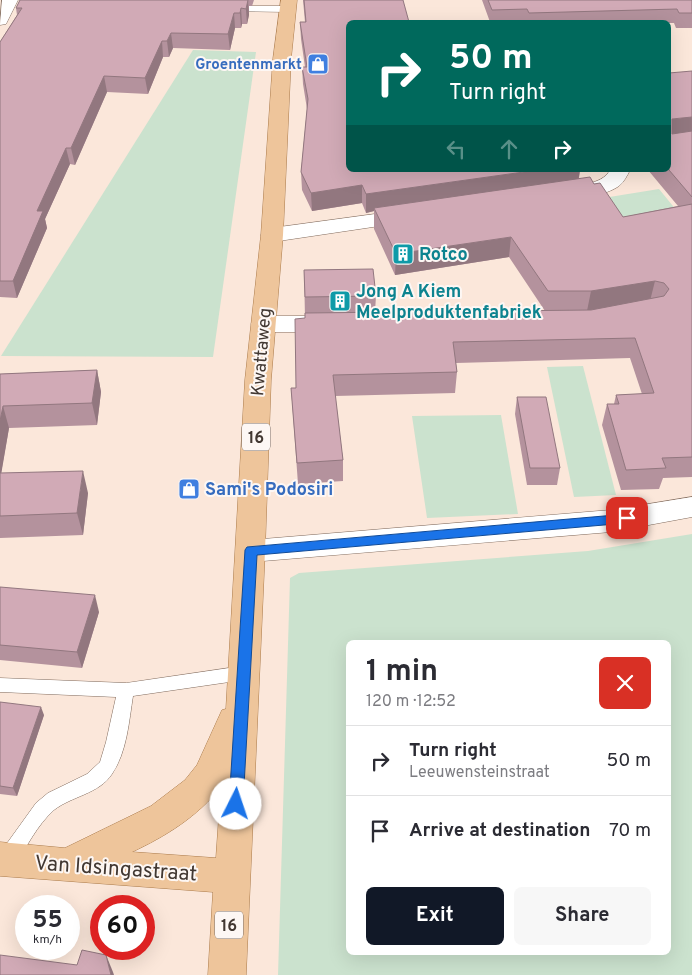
<!DOCTYPE html>
<meta charset="utf-8">
<style>
:root{--surface:#fff;--page:#f7f7f7;--text:#2b2b33;--muted:#7c7c81;--line:#e1e1e2;--accent:#111827}
body{margin:0;font-family:Overpass,sans-serif;background:var(--page);color:var(--text);height:100vh;display:flex;flex-direction:column;font-size:19px;white-space:nowrap}
*{box-sizing:border-box;margin:0}
p{font-size:16px;color:var(--muted)}
.icon{flex:none;width:28px;height:28px;fill:none;stroke:currentColor;stroke-width:2;stroke-linecap:round;stroke-linejoin:round}
.map{position:relative;flex:1;overflow:hidden}
.side{position:absolute;left:346px;top:640px;width:325px;height:315px;display:flex;flex-direction:column;background:var(--surface);border-radius:8px;box-shadow:0 5px 20px #0002}
.side>*{flex:none}
.top-card{position:absolute;left:346px;top:20px;width:325px;height:152px;border-radius:8px;box-shadow:0 5px 20px #0002;background:#00695c;color:#fff;overflow:hidden}
.speed{position:absolute;left:15px;top:895px;display:flex;gap:10px;font-size:25px;font-weight:700;text-align:center}
.speed>*{display:grid;place-content:center;width:65px;height:65px;border-radius:50%;background:var(--surface);box-shadow:0 5px 20px #0002;line-height:1}
.speed small{font-size:12px;font-weight:400}
.speed .limit{border:8px solid #d22;background:#fff;color:#111}
.pin{position:absolute;display:grid;place-items:center;width:42px;height:42px;color:#fff;margin:-21px;border-radius:10px;box-shadow:0 2px 8px #0006}
.me{position:absolute;width:55px;margin:-28px;rotate:4deg;stroke-linejoin:round;filter:drop-shadow(0 0 4px #0008)}
.turn{display:flex;align-items:center;gap:18px;height:105px;padding:0 20px;font-size:22px}
.turn .icon{width:65px;height:65px;stroke-width:2.5}
.turn b{display:block;font-size:35px;line-height:42px}
.lanes{display:flex;align-items:center;height:48px;padding:0 20px;background:#0003;justify-content:center;gap:25px;direction:ltr}
.lanes .off{opacity:.35}
.round{display:grid;place-items:center;flex:none;width:52px;height:52px;border-radius:8px;background:var(--page)}
.overview{display:flex;align-items:center;justify-content:space-between;height:85px;padding:0 20px}
h1{font-size:30px;font-weight:700;line-height:38px}
.button{display:flex;gap:10px;margin-top:auto;padding:10px 20px}
.button a{flex:1;height:58px;border-radius:8px;background:var(--accent);color:#fff;font-size:20px;font-weight:700;line-height:58px;text-align:center}
.button a+a{background:var(--page);color:var(--text)}
ul{padding:0;list-style:none}
li{display:flex;align-items:center;gap:15px;height:70px;padding:0 20px;border-top:1px solid var(--line)}
li div{flex:1}
li b{display:block;font-size:19px}
li em{font-style:normal}
.map>svg:first-child{display:block}
.green{fill:#cbe2ce;fill-rule:evenodd}
.lines{fill:none;stroke-linecap:round;stroke-linejoin:round}
.service-casing{stroke:#816b5d;stroke-width:1}
.minor-casing{stroke:#816b5d;stroke-width:1}
.primary-casing{stroke:#ab7b4b;stroke-width:1}
.service{fill:#fff;fill-rule:evenodd}
.minor{fill:#fff;fill-rule:evenodd}
.primary{fill:#eec59b;fill-rule:evenodd}
.wall{fill:#b4929d}
.shaded-wall{fill:#92777f}
.building{fill:#d1aab6;stroke:#92777f}
.route{fill:#1a73e8;stroke:#114b97}
.labels{text-anchor:middle;stroke-width:4;stroke-linejoin:round;paint-order:stroke}
.far-shop-label{font-size:15px;font-weight:bold;fill:#366cbe;stroke:#fdf7f4;text-anchor:end}
.shield{fill:#fdf7f4;stroke:#7a716c;stroke-width:1}
.shield-label{font-size:16px;font-weight:bold;fill:#423832}
.culture-label{font-size:18px;font-weight:bold;fill:#0d838f;stroke:#fdf7f4;text-anchor:start}
.street-label{font-size:18px;fill:#423832;stroke:#fdf7f4}
.shop-label{font-size:18px;font-weight:bold;fill:#366cbe;stroke:#fdf7f4;text-anchor:start}
.near-street-label{font-size:21px;fill:#423832;stroke:#fdf7f4}
</style>
<div class="map">
<svg width="692" height="975" viewBox="0 0 692 975">
<rect width="100%" height="100%" fill="#fbe7da"/>
<g class="green">
<polygon points="193,50 256,52 213,357 1,356"/>
<polygon points="659,189 686,222 623,232 597,199"/>
<polygon points="583,366 616,495 574,497 547,367"/>
<polygon points="501,415 518,514 427,518 412,416"/>
<path d="M692,534v441h-414l12,-397 9,-5 289,-22zM349,642h320v310h-320z"/>
</g>
<g class="lines">
<g class="service-casing">
<g id="service">
<polygon points="229,6 288,6 293,9 288,12 226,11 224,9"/>
<path d="M243,666l6,2 3,5 -3,5 -6,2 -110,16c-4,25 -6,56 -21,78 -13,20 -40,22 -58,36 -17,15 -28,38 -40,57l-7,2 -7,-2v-14l36,-50 12,-10 39,-19 13,-12 6,-20 10,-45 -116,-5v-14l126,5z"/>
</g>
</g>
<g class="minor-casing">
<g id="minor">
<polygon points="2,0 18,0 6,24 0,25"/>
<path d="M610,170h20c-3,6 -6,12 -11,16 -14,10 -45,15 -61,10l-3,-4 3,-4c16,-4 43,-1 52,-18z"/>
<polygon points="412,209 420,210 423,215 420,220 272,242 264,240 261,235 264,230 272,228"/>
<polygon points="263,316 332,316 340,319 344,324 340,329 332,332 263,332 255,329 251,324 255,319"/>
<polygon points="692,497 692,517 611,532 251,562 241,559 237,551 241,543 251,540 611,510"/>
</g>
</g>
<g class="primary-casing">
<path id="primary" d="M281,0h16l-6,59 -8,176 -12,145 -6,171 -19,424h-38l5,-83 -213,-16v-34l65,6 86,-42 34,-26 12,-15 25,-55 4,-1 19,-329 16,-145 12,-176zM221,787l-5,71 -84,-6c34,-16 65,-35 89,-65z"/>
</g>
<use href="#service" class="service"/>
<use href="#minor" class="minor"/>
<use href="#primary" class="primary"/>
</g>
<g class="wall">
<polygon points="20,0 254,0 252,6 249,6 249,15 247,24 242,24 241,28 235,28 230,50 173,48 169,57 163,57 148,94 107,92 75,165 70,164 45,219 47,228 17,298 0,297 0,42 17,15 16,8"/>
<polygon points="303,0 403,0 349,170 580,170 579,178 594,184 623,217 678,206 648,170 669,170 692,71 692,477 663,478 659,489 621,490 602,425 607,404 614,404 616,395 642,394 630,358 456,363 457,372 455,393 335,396 343,460 343,481 298,484 291,388 296,388 305,318 304,270 376,296 375,312 545,311 509,257 395,275 374,229 374,211 366,213 362,203 312,211 302,190 301,172 307,109 303,84 302,67 305,67 301,39 300,22 305,22"/>
<polygon points="482,0 692,0 692,28 676,28 674,23 669,23 669,22 490,22"/>
<polygon points="97,370 101,392 97,425 9,428 1,473 88,493 83,535 0,538 0,374"/>
<polygon points="517,397 560,468 557,485 527,485 515,414"/>
<polygon points="0,587 99,612 82,668 0,660"/>
<polygon points="0,702 44,715 17,796 0,794"/>
</g>
<g class="shaded-wall">
<polygon points="248,0 249,15 247,24 246,9"/>
<polygon points="241,8 242,24 241,28 240,13"/>
<polygon points="234,13 235,28 230,50 228,34"/>
<polygon points="171,33 173,48 169,57 167,41"/>
<polygon points="162,41 163,57 148,94 145,78"/>
<polygon points="104,76 107,92 75,165 71,148"/>
<polygon points="692,117 692,136 669,139 672,119"/>
<polygon points="66,148 70,164 45,219 47,228 17,298 13,281 37,211"/>
<polygon points="538,170 580,170 578,182 374,208 374,211 366,213 366,194"/>
<polygon points="362,185 362,203 312,211 311,193"/>
<polygon points="511,237 509,257 395,275 396,254"/>
<polygon points="655,281 650,301 587,311 591,291"/>
<polygon points="97,370 101,392 97,425 92,403"/>
<polygon points="3,406 9,428 0,481 0,421"/>
<polygon points="83,471 88,493 83,535 77,513"/>
<polygon points="95,595 99,612 82,668 77,652"/>
<polygon points="41,707 44,715 17,796 13,788"/>
<polygon points="106,955 113,972 114,975 111,975"/>
</g>
<g class="building">
<polygon points="20,0 248,0 246,9 241,8 240,13 234,13 228,34 171,33 167,41 162,41 145,78 104,76 71,148 66,148 37,211 43,211 13,281 0,281 0,42 22,8 16,8"/>
<polygon points="304,0 403,0 409,22 349,22 349,170 538,170 366,194 362,185 311,193 301,172 308,99 302,67 307,67 300,22 306,22"/>
<polygon points="488,0 692,0 692,13 679,13 677,9 529,13 527,9 492,10"/>
<polygon points="692,71 692,117 672,119 672,134 692,131 692,197 669,170 669,73"/>
<polygon points="590,177 594,184 600,183 623,217 692,204 692,457 662,458 666,468 626,470 607,404 619,404 616,395 654,393 635,338 453,342 457,372 333,375 343,460 297,463 291,388 296,388 295,319 305,318 305,313 591,310 664,296 669,289 664,283 655,281 591,291 548,291 511,237 396,254 374,208"/>
<polygon points="373,269 376,296 305,297 304,270"/>
<polygon points="97,370 92,403 3,406 0,421 0,374"/>
<polygon points="517,397 546,397 560,468 530,468"/>
<polygon points="83,471 77,513 0,516 0,473"/>
<polygon points="0,587 95,595 77,652 0,645"/>
<polygon points="0,702 41,707 13,788 0,786"/>
<polygon points="82,950 106,955 111,975 0,975 0,955 77,965"/>
</g>
<polygon class="route" points="627,514 633,518 627,523 257,555 243,804 241,808 236,810 231,808 229,804 245,550 247,547"/>
<defs>
<g id="shop-square" transform="scale(1.125)"><rect x="-9" y="-9" width="18" height="18" rx="4" fill="#3f7fe0" stroke="#fdf7f4"/><path d="M-5-2.5h2.3a2.7 3.5 0 0 1 5.4 0H5L5.5 6h-11ZM-1.5-2.5h3a1.5 2.3 0 0 0-3 0Z" fill="#fff"/></g>
<g id="building-square" transform="scale(1.125)"><rect x="-9" y="-9" width="18" height="18" rx="4" fill="#0f9aa8" stroke="#fdf7f4"/><path d="M-4-6H4V6H1V3H-1V6H-4ZM-2.5-4.3h1.7v1.8h-1.7ZM.8-4.3h1.7v1.8H.8ZM-2.5-1h1.7V.8h-1.7ZM.8-1h1.7V.8H.8Z" fill="#fff"/></g>
</defs>
<g fill-rule="evenodd">
<use href="#shop-square" x="318" y="64"/>
<use href="#building-square" x="403" y="254"/>
<use href="#building-square" x="340" y="301"/>
<use href="#shop-square" x="189" y="489"/>
</g>
<g class="labels">
<g class="far-shop-label">
<text x="302" y="69">Groentenmarkt</text>
</g>
<g class="shield">
<rect x="242" y="423.5" width="28" height="27" rx="4"/>
<rect x="215" y="911.5" width="28" height="27" rx="4"/>
</g>
<g class="shield-label">
<text x="256" y="443">16</text>
<text x="229" y="931">16</text>
</g>
<g class="culture-label">
<text x="419" y="260">Rotco</text>
<text x="356" y="297">Jong A Kiem<tspan x="356" dy="21">Meelproduktenfabriek</tspan></text>
</g>
<g class="street-label">
<text transform="translate(261 352) rotate(-85)" y="6">Kwattaweg</text>
</g>
<g class="shop-label">
<text x="205" y="495">Sami's Podosiri</text>
</g>
<g class="near-street-label">
<text transform="translate(116 868) rotate(4)" y="7">Van Idsingastraat</text>
</g>
</g>
</svg>
<div class="speed"><div>55<small>km/h</small></div><div class="limit">60</div></div>
<div class="pin" style="left:627px;top:518px;background:#d93025"><svg class="icon" aria-label="arrive" viewBox="0 0 24 24"><path d="M6 21V4h12l-3 4 3 4H6"/></svg></div>
<svg class="me" style="left:236px;top:804px" viewBox="-20 -20 40 40"><circle r="19" fill="#fff"/><path d="M0-13L10 11 0 6-10 11z" fill="#1a73e8"/></svg>
<div class="top-card">
<div class="turn"><svg class="icon" aria-label="right" viewBox="0 0 24 24"><path d="M7 20v-9h11M14 6l5 5-5 5"/></svg><div><b>50 m</b>Turn right</div></div>
<div class="lanes"><svg class="icon off" aria-label="left" viewBox="0 0 24 24"><path d="M17 20v-9H6M10 6l-5 5 5 5"/></svg><svg class="icon off" aria-label="ahead" viewBox="0 0 24 24"><path d="M12 20V5M6 11l6-6 6 6"/></svg><svg class="icon" aria-label="right" viewBox="0 0 24 24"><path d="M7 20v-9h11M14 6l5 5-5 5"/></svg></div>
</div>
<section class="side">
<div class="overview"><div><h1>1 min</h1><p>120 m · 12:52</p></div><a class="round" style="background:#d93025;color:#fff"><svg class="icon" aria-label="close" viewBox="0 0 24 24"><path d="M6 6l12 12M18 6L6 18"/></svg></a></div>
<ul>
<li><svg class="icon" aria-label="right" viewBox="0 0 24 24"><path d="M7 20v-9h11M14 6l5 5-5 5"/></svg><div><b>Turn right</b><p>Leeuwensteinstraat</p></div><em>50 m</em></li>
<li><svg class="icon" aria-label="arrive" viewBox="0 0 24 24"><path d="M6 21V4h12l-3 4 3 4H6"/></svg><div><b>Arrive at destination</b></div><em>70 m</em></li>
</ul>
<div class="button"><a>Exit</a><a>Share</a></div>
</section>
</div>
